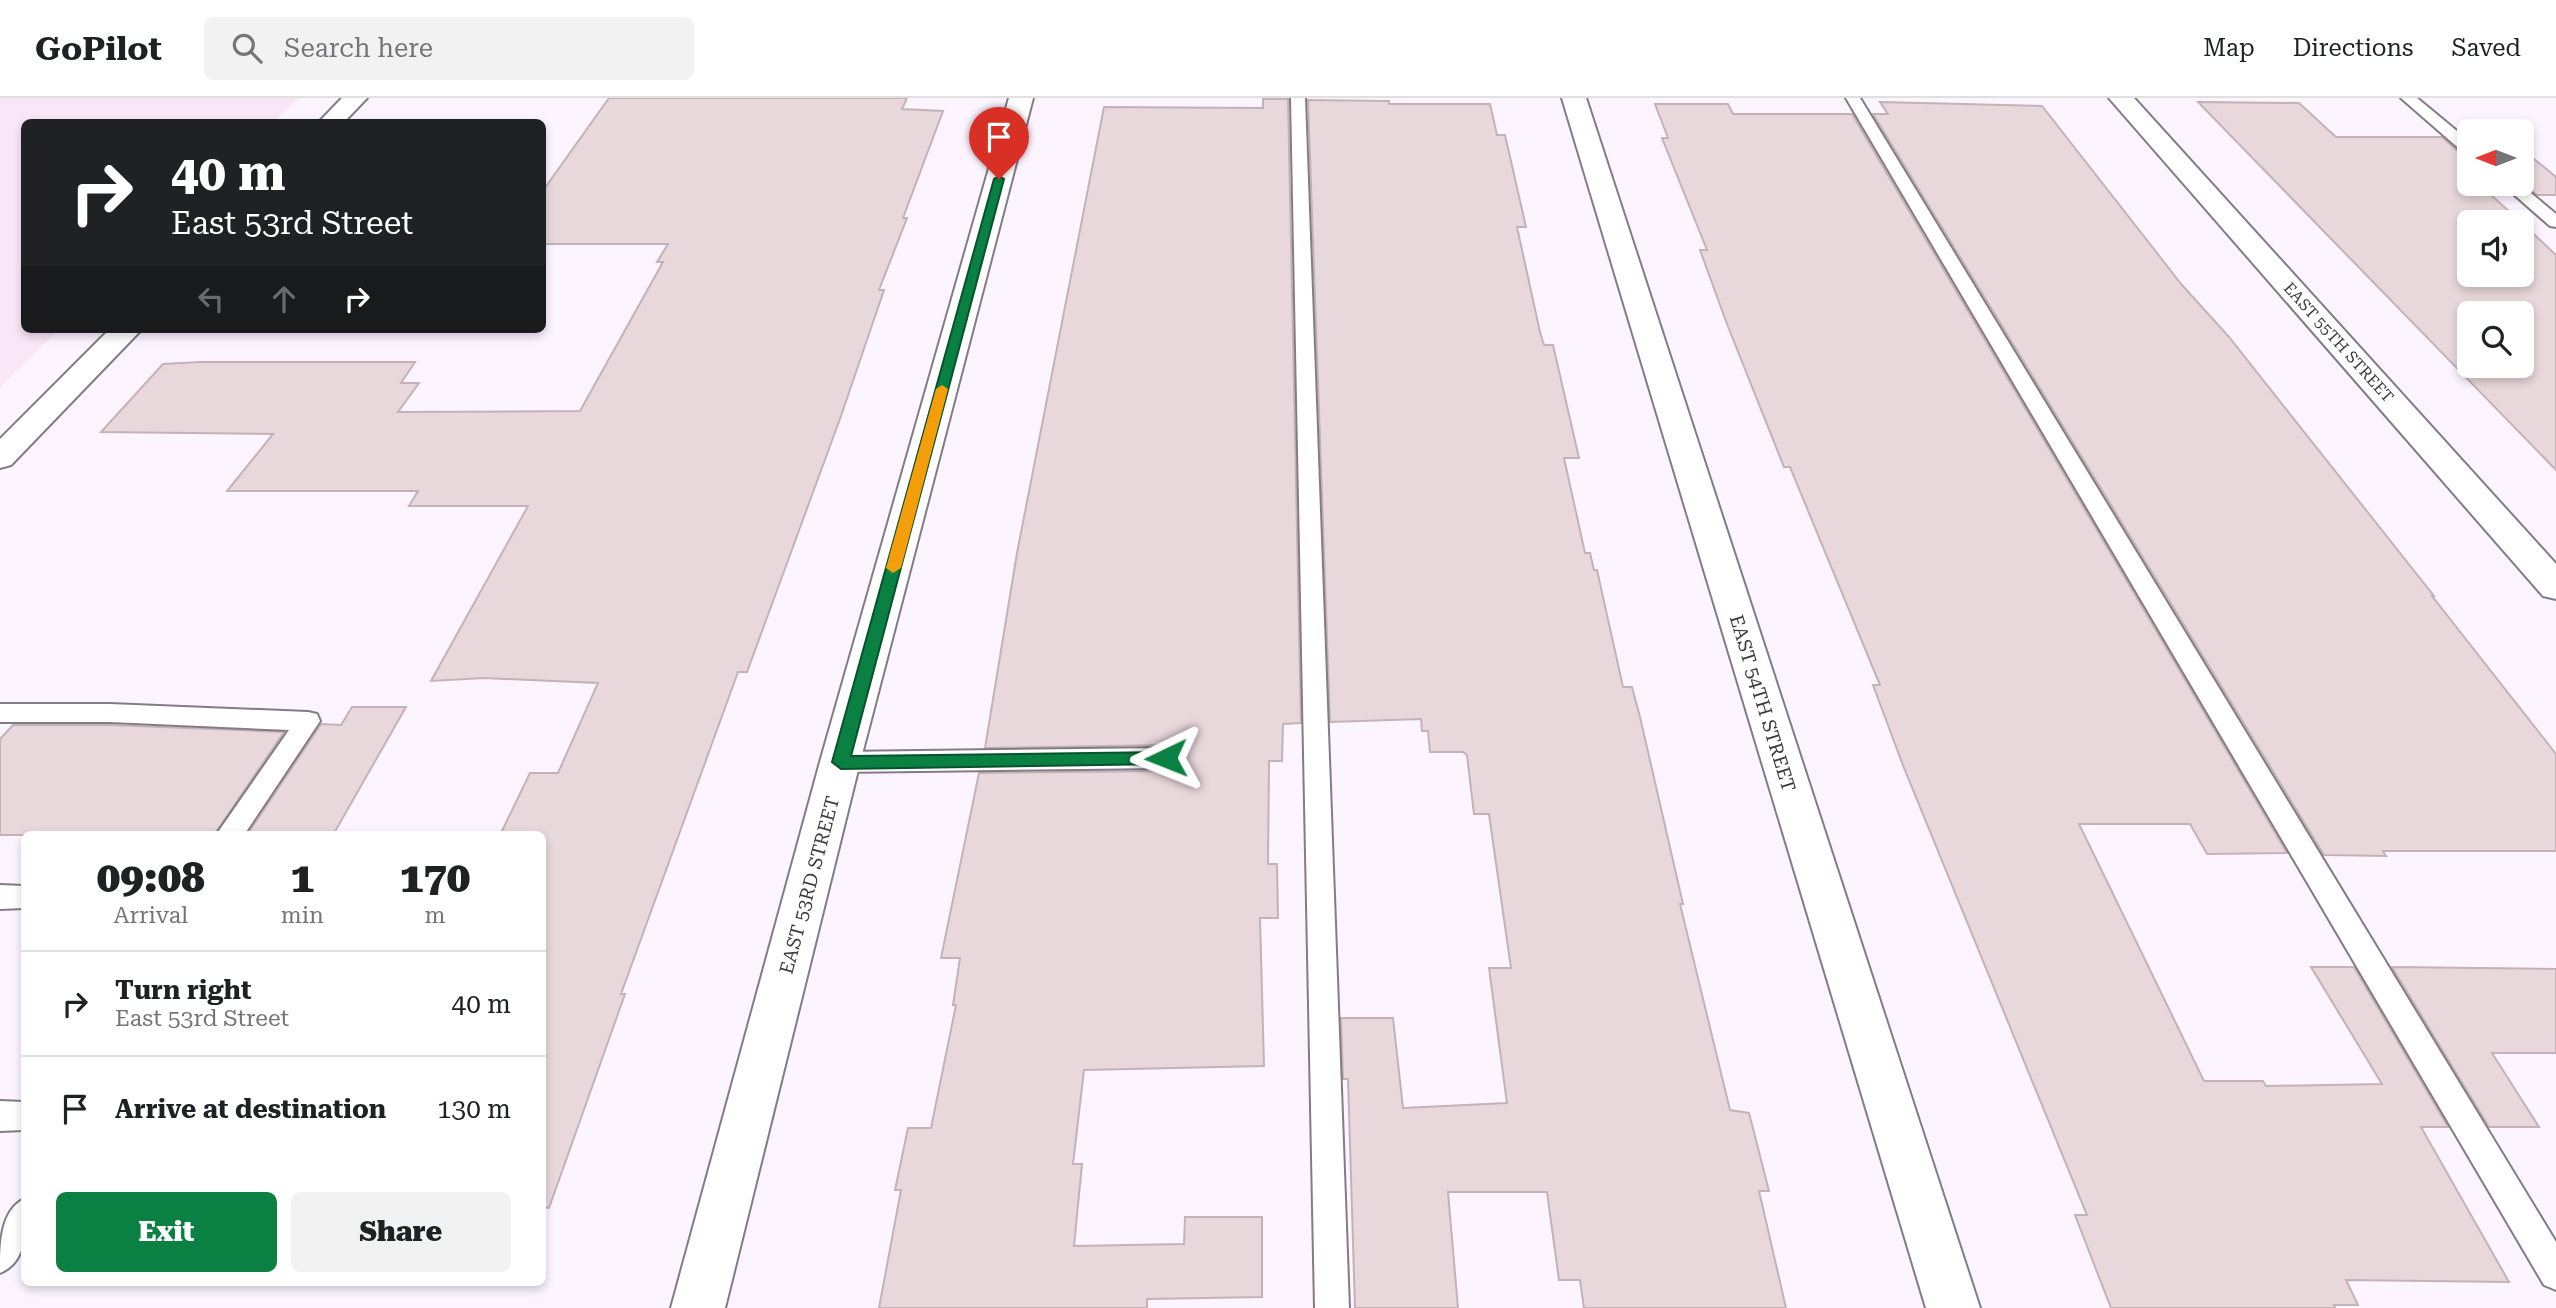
<!DOCTYPE html>
<style>
:root{--surface:#fff;--page:#f2f2f2;--text:#202124;--muted:#757577;--line:#e0e0e0;--accent:#0b8043}
body{margin:0;font-family:"Roboto Serif",serif;background:var(--page);color:var(--text);height:100vh;display:flex;flex-direction:column;font-size:26px;white-space:nowrap}
*{box-sizing:border-box;margin:0}
p{font-size:23px;color:var(--muted)}
.icon{flex:none;width:38px;height:38px;fill:none;stroke:currentColor;stroke-width:2;stroke-linecap:round;stroke-linejoin:round}
.map{position:relative;flex:1;overflow:hidden}
.drawer{position:absolute;left:21px;top:733px;width:525px;height:455px;display:flex;flex-direction:column;background:var(--surface);border-radius:10px;box-shadow:0 4px 10px #0003}
.drawer>*{flex:none}
.guide{position:absolute;left:21px;top:21px;width:525px;height:214px;border-radius:10px;box-shadow:0 4px 10px #0003;background:#202124;color:#fff;overflow:hidden}
.needle{width:46px;rotate:270deg}
.buttons{position:absolute;left:2457px;top:21px;display:grid;gap:14px}
.buttons a{display:grid;place-items:center;width:77px;height:77px;border-radius:10px;background:var(--surface);box-shadow:0 4px 10px #0003;font-size:35px}
.pin{position:absolute;display:grid;place-items:center;width:60px;height:60px;color:#fff;margin:-72px -30px;border-radius:50% 50% 50% 0;rotate:-45deg;box-shadow:0 0 7px #0007}
.pin .icon{rotate:45deg}
.me{position:absolute;width:77px;margin:-38px;rotate:268deg;stroke-linejoin:round;filter:drop-shadow(0 0 5px #0008)}
.turn{display:flex;align-items:center;gap:24px;height:147px;padding:0 35px;font-size:32px}
.turn .icon{width:91px;height:91px;stroke-width:2.5}
.turn b{display:block;font-size:49px;line-height:60px}
.lanes{display:flex;align-items:center;height:66px;padding:0 35px;background:#0003;justify-content:center;gap:35px;direction:ltr}
.lanes .off{opacity:.35}
.eta{display:flex;justify-content:space-evenly;align-items:center;height:119px;text-align:center}
.eta b{font-size:42px;font-weight:800;line-height:49px}
.button{display:flex;gap:14px;margin-top:auto;padding:14px 35px}
.button a{flex:1;height:80px;border-radius:10px;background:var(--accent);color:#fff;font-size:28px;font-weight:800;line-height:80px;text-align:center}
.button a+a{background:var(--page);color:var(--text)}
ul{padding:0;list-style:none}
li{display:flex;align-items:center;gap:21px;height:105px;padding:0 35px;border-top:2px solid var(--line)}
li div{flex:1}
li b{display:block;font-size:26px}
li em{font-style:normal}
header{display:flex;align-items:center;gap:42px;box-sizing:border-box;height:98px;padding:0 35px;background:var(--surface);border-bottom:2px solid var(--line)}
header strong{font-size:33px}
nav{display:flex;gap:38px;margin-inline-start:auto;font-size:24px}
.search{width:490px;height:63px;background:var(--page);display:flex;align-items:center;gap:18px;box-sizing:border-box;padding:0 24px;border-radius:10px;color:var(--muted);font-size:26px}
.map>svg:first-child{display:block}
.education{fill:#f9e7f8}
.building{fill:#e8d7db;stroke:#c3b2b7;stroke-width:2;fill-rule:evenodd}
.lines{fill:none;stroke-linecap:round;stroke-linejoin:round}
.lane-casing{stroke:#837b86;stroke-width:4}
.street-casing{stroke:#837b86;stroke-width:4}
.secondary-casing{stroke:#837b86;stroke-width:4}
.lane{fill:#fff;fill-rule:evenodd}
.street{fill:#fff;fill-rule:evenodd}
.secondary{fill:#fff;fill-rule:evenodd}
.route{fill:#0b8043;stroke:#07532c;stroke-width:2}
.slow{fill:#f59e0b}
.labels{text-anchor:middle;stroke-width:5;stroke-linejoin:round;paint-order:stroke}
.far-street-label{font-size:16px;fill:#3d393e;stroke:#fff}
.street-label{font-size:19px;fill:#3d393e;stroke:#fff}
</style>
<header>
<strong>GoPilot</strong>
<div class="search"><svg class="icon" aria-label="search" viewBox="0 0 24 24"><circle cx="10" cy="10" r="6"/><path d="M15 15l6 6"/></svg>Search here</div>
<nav><a>Map</a><a>Directions</a><a>Saved</a></nav>
</header>
<div class="map">
<svg width="2556" height="1210" viewBox="0 0 2556 1210">
<rect width="100%" height="100%" fill="#fcf4ff"/>
<polygon class="education" points="0,0 299,0 274,24 24,24 24,231 60,231 0,289"/>
<g class="building">
<polygon points="609,0 907,0 902,11 943,13 903,120 907,120 879,192 884,192 841,318 747,574 738,574 621,896 625,896 549,1110 542,1109 542,737 500,737 530,675 558,675 598,585 484,580 431,583 528,408 409,408 418,393 227,393 273,336 101,334 163,266 201,264 415,264 401,285 419,285 398,314 580,313 663,164 657,164 668,146 542,146 542,94"/>
<polygon points="1263,1 1288,1 1301,625 1283,626 1282,663 1269,663 1268,766 1277,766 1278,820 1260,820 1264,968 1084,972 1073,1066 1082,1066 1074,1148 1184,1146 1185,1119 1262,1119 1262,1199 1147,1201 1147,1210 879,1210 901,1092 895,1092 908,1030 931,1030 956,907 953,907 960,860 941,860 979,675 1166,673 1176,669 1181,661 1177,652 1166,647 985,650 1017,455 1104,9 1263,10"/>
<polygon points="1308,2 1389,3 1389,6 1490,6 1497,37 1505,37 1526,129 1517,129 1540,234 1544,247 1553,247 1579,360 1564,360 1585,455 1590,455 1594,472 1597,472 1623,589 1632,589 1640,619 1683,806 1680,806 1730,1012 1749,1015 1769,1093 1759,1093 1786,1210 1584,1210 1580,1182 1559,1182 1547,1094 1448,1094 1458,1210 1355,1210 1348,981 1343,981 1341,920 1393,920 1403,1010 1507,1005 1489,870 1511,870 1489,716 1474,716 1467,657 1463,654 1430,654 1428,633 1422,633 1421,621 1330,624"/>
<polygon points="1880,4 2042,8 2182,187 2229,239 2434,498 2432,498 2556,656 2556,753 2383,753 2386,758 2324,757 1873,16 1888,16"/>
<path d="M2198,4l101,1 37,34h106l19,17 8,2v28h31l10,11h-19l30,27h-52v53h53v-52l34,32v215zM2469,215h53v53h-53z"/>
<polygon points="1655,6 1728,6 1733,16 1852,16 2287,755 2207,756 2190,726 2079,726 2204,983 2263,983 2266,988 2382,986 2311,869 2354,869 2448,1029 2421,1029 2509,1184 2346,1182 2358,1207 2334,1207 2335,1210 2111,1210 2075,1117 2087,1117 1904,670 1873,587 1880,587 1790,369 1784,369 1727,226 1700,152 1707,152 1662,40 1668,40"/>
<polygon points="2522,51 2556,79 2556,97 2537,97 2522,84"/>
<polygon points="352,609 406,609 333,737 247,737 321,626 341,627"/>
<polygon points="13,627 110,627 284,634 214,737 0,737 0,641"/>
<polygon points="2392,869 2556,871 2556,955 2492,955 2539,1029 2489,1029"/>
</g>
<g class="lines">
<g class="lane-casing">
<g id="lane">
<polygon points="1291,0 1305,0 1349,1210 1315,1210"/>
<polygon points="1846,0 1860,0 2556,1144 2556,1192 2544,1187"/>
<polygon points="2401,0 2417,0 2469,43 2469,56 2463,54"/>
<polygon points="2502,86 2520,86 2556,116 2556,129 2550,128"/>
<polygon points="0,606 110,606 308,614 317,616 320,623 244,737 216,737 289,632 110,624 0,624"/>
<polygon points="1166,650 1175,653 1179,660 1175,667 1166,670 840,674 831,671 827,664 831,657 840,654"/>
<polygon points="0,787 24,788 24,810 0,811"/>
<polygon points="0,1003 24,1004 24,1032 0,1033"/>
<path d="M24,1101c2,26 5,62 -24,74 0,-28 0,-62 24,-74z"/>
</g>
</g>
<g class="street-casing">
<g id="street">
<polygon points="342,0 367,0 344,24 319,24"/>
<polygon points="1009,0 1033,0 860,664 725,1210 671,1210 820,664"/>
<polygon points="1562,0 1586,0 1980,1210 1926,1210"/>
<polygon points="110,231 142,231 11,367 0,370 0,341"/>
</g>
</g>
<g class="secondary-casing">
<polygon id="secondary" points="2109,0 2134,0 2556,466 2556,501 2543,498"/>
</g>
<use href="#lane" class="lane"/>
<use href="#street" class="street"/>
<use href="#secondary" class="secondary"/>
</g>
<polygon class="route" points="999,78 1004,81 851,658 1166,654 1174,660 1166,666 841,671 832,664 994,81"/>
<polygon class="slow" points="942,287 948,291 901,470 893,475 886,470 936,291"/>
<g class="labels">
<g class="far-street-label">
<text transform="translate(2339 244) rotate(48)" y="6">EAST 55TH STREET</text>
</g>
<g class="street-label">
<text transform="translate(1763 605) rotate(73)" y="7">EAST 54TH STREET</text>
<text transform="translate(809 787) rotate(-75)" y="7">EAST 53RD STREET</text>
</g>
</g>
</svg>
<div class="buttons">
<a><svg class="needle" viewBox="-14 -14 28 28"><path d="M0-13l5 13h-10z" fill="#e53935"/><path d="M0 13l5-13h-10z" fill="#757577"/></svg></a>
<a><svg class="icon" aria-label="sound" viewBox="0 0 24 24"><path d="M4 9h4l5-4v14l-5-4H4zM17 9q2 3 0 6"/></svg></a>
<a><svg class="icon" aria-label="search" viewBox="0 0 24 24"><circle cx="10" cy="10" r="6"/><path d="M15 15l6 6"/></svg></a>
</div>
<div class="pin" style="left:999px;top:81px;background:#d93025"><svg class="icon" aria-label="arrive" viewBox="0 0 24 24"><path d="M6 21V4h12l-3 4 3 4H6"/></svg></div>
<svg class="me" style="left:1166px;top:660px" viewBox="-20 -20 40 40"><path d="M0-17L14 15 0 8-14 15z" fill="#0b8043" stroke="#fff" stroke-width="4"/></svg>
<div class="guide">
<div class="turn"><svg class="icon" aria-label="right" viewBox="0 0 24 24"><path d="M7 20v-9h11M14 6l5 5-5 5"/></svg><div><b>40 m</b>East 53rd Street</div></div>
<div class="lanes"><svg class="icon off" aria-label="left" viewBox="0 0 24 24"><path d="M17 20v-9H6M10 6l-5 5 5 5"/></svg><svg class="icon off" aria-label="ahead" viewBox="0 0 24 24"><path d="M12 20V5M6 11l6-6 6 6"/></svg><svg class="icon" aria-label="right" viewBox="0 0 24 24"><path d="M7 20v-9h11M14 6l5 5-5 5"/></svg></div>
</div>
<section class="drawer">
<div class="eta">
<div><b>09:08</b><p>Arrival</p></div>
<div><b>1</b><p>min</p></div>
<div><b>170</b><p>m</p></div>
</div>
<ul>
<li><svg class="icon" aria-label="right" viewBox="0 0 24 24"><path d="M7 20v-9h11M14 6l5 5-5 5"/></svg><div><b>Turn right</b><p>East 53rd Street</p></div><em>40 m</em></li>
<li><svg class="icon" aria-label="arrive" viewBox="0 0 24 24"><path d="M6 21V4h12l-3 4 3 4H6"/></svg><div><b>Arrive at destination</b></div><em>130 m</em></li>
</ul>
<div class="button"><a>Exit</a><a>Share</a></div>
</section>
</div>
